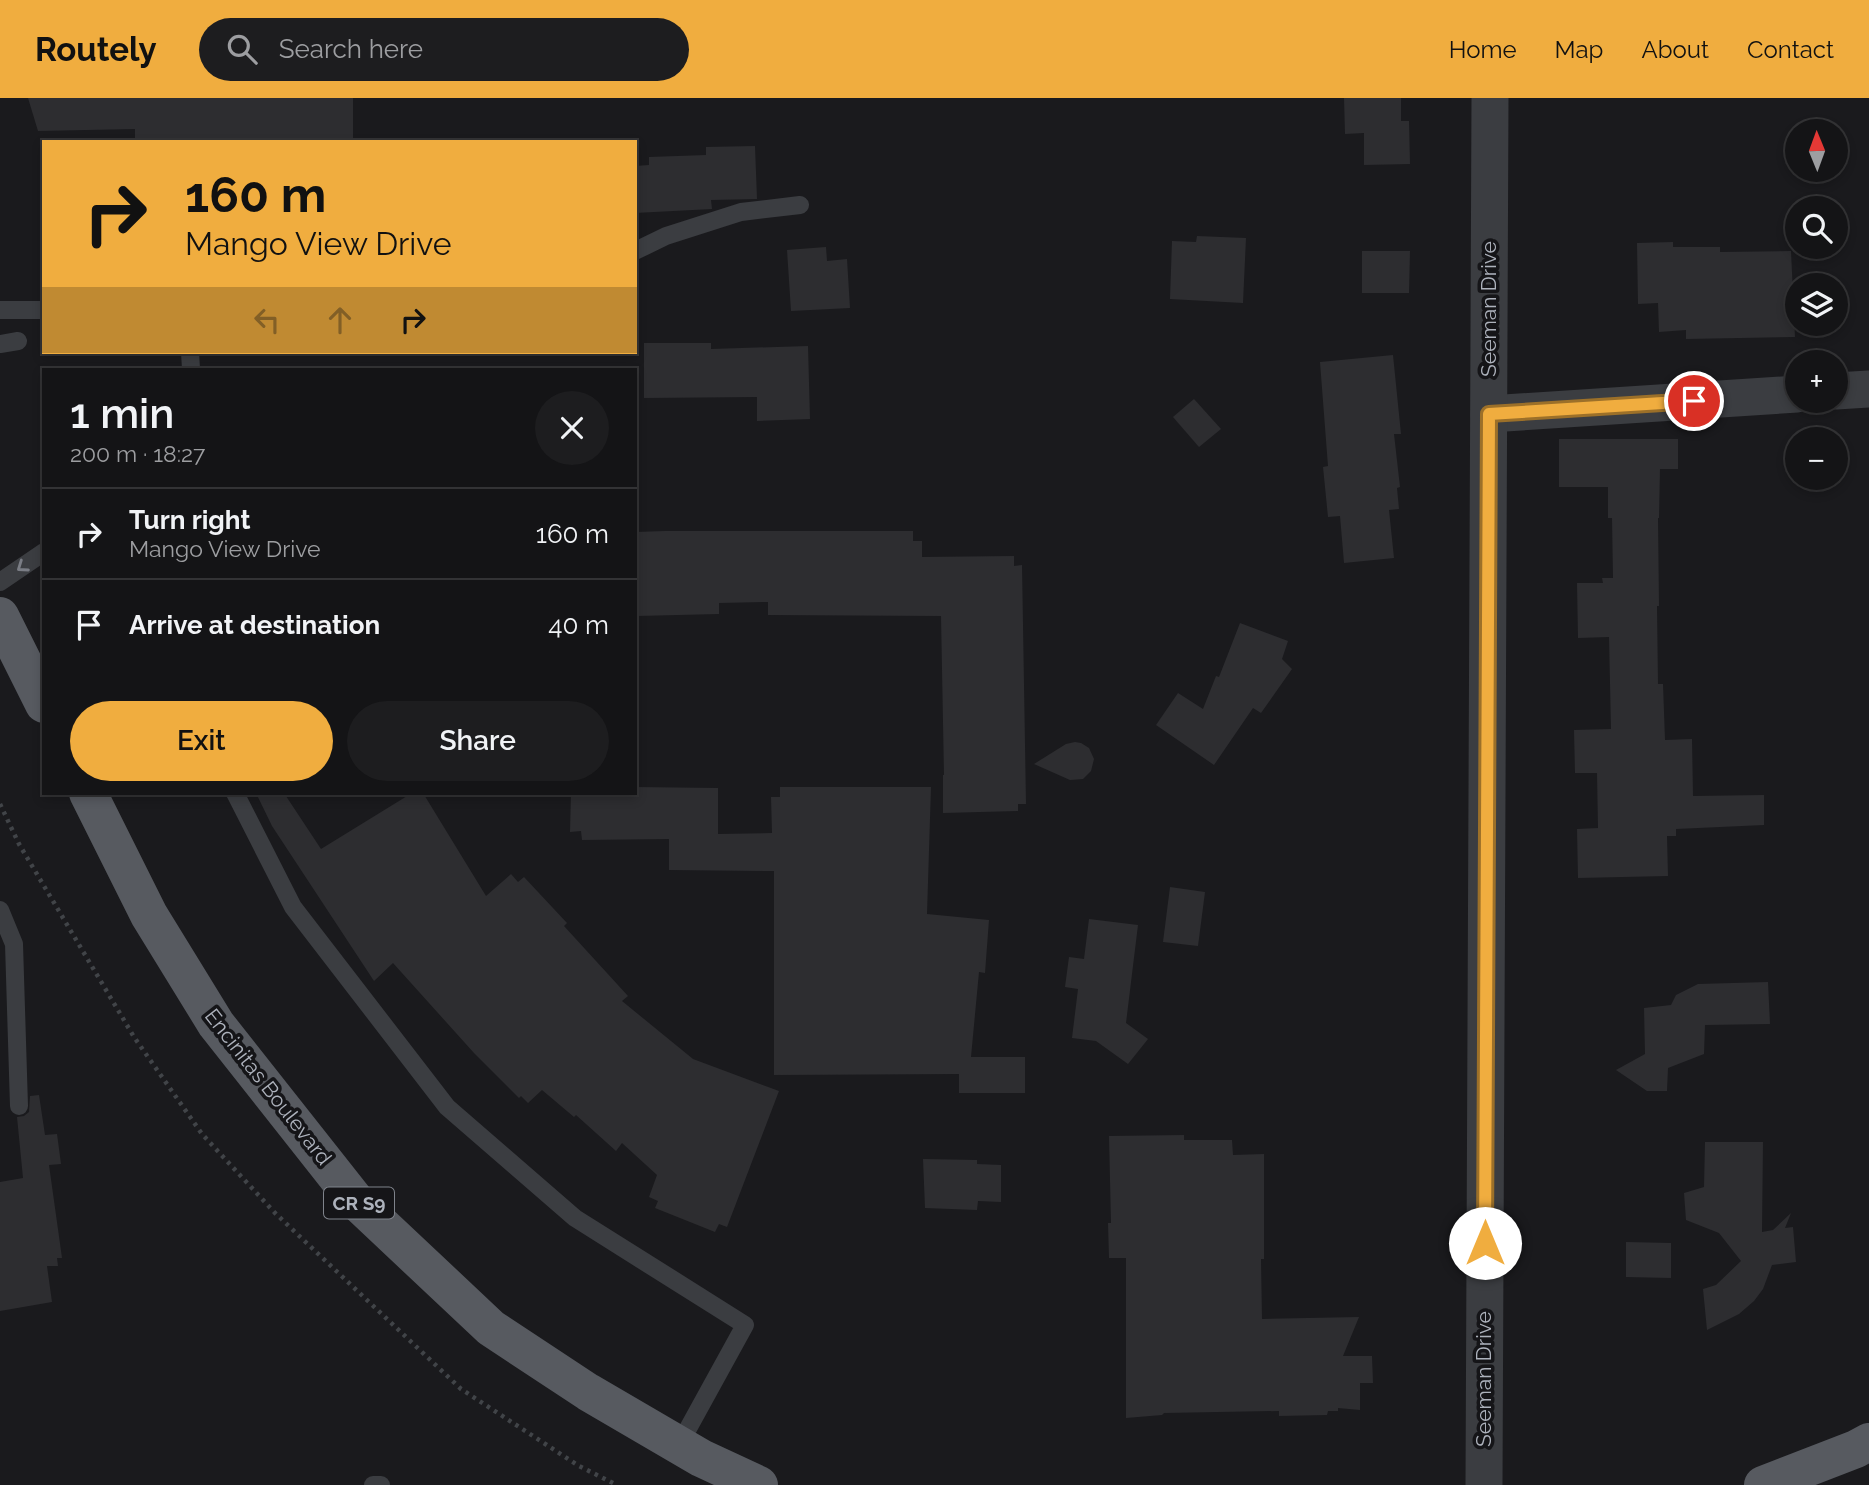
<!DOCTYPE html>
<meta charset="utf-8">
<style>
:root{--surface:#141416;--page:#1d1d1f;--text:#f1f3f6;--muted:#9d9ea1;--line:#333335;--accent:#f0ad3f}
body{margin:0;font-family:Raleway,sans-serif;background:var(--page);color:var(--text);height:100vh;display:flex;flex-direction:column;font-size:26px;white-space:nowrap}
*{box-sizing:border-box;margin:0}
p{font-size:23px;color:var(--muted)}
.icon{flex:none;width:38px;height:38px;fill:none;stroke:currentColor;stroke-width:2;stroke-linecap:round;stroke-linejoin:round}
.map{position:relative;flex:1;overflow:hidden}
.details{position:absolute;left:42px;top:270px;width:595px;height:427px;display:flex;flex-direction:column;background:var(--surface);border-radius:0px;box-shadow:0 4px 10px #0003,0 0 0 2px var(--line)}
.details>*{flex:none}
.top-card{position:absolute;left:42px;top:42px;width:595px;height:214px;border-radius:0px;box-shadow:0 4px 10px #0003,0 0 0 2px var(--line);background:#f0ad3f;color:#111;overflow:hidden}
.needle{width:46px;rotate:359deg}
.buttons{position:absolute;left:1785px;top:21px;display:grid;gap:14px}
.buttons a{display:grid;place-items:center;width:63px;height:63px;border-radius:50%;background:var(--surface);box-shadow:0 4px 10px #0003,0 0 0 2px var(--line);font-size:35px}
.pin{position:absolute;display:grid;place-items:center;width:60px;height:60px;color:#fff;margin:-30px;border:4px solid #fff;border-radius:50%;box-shadow:0 2px 7px #0007}
.me{position:absolute;width:77px;margin:-38px;rotate:0deg;stroke-linejoin:round;filter:drop-shadow(0 0 5px #0008)}
.turn{display:flex;align-items:center;gap:24px;height:147px;padding:0 28px;font-size:32px}
.turn .icon{width:91px;height:91px;stroke-width:2.5}
.turn b{display:block;font-size:49px;line-height:60px}
.lanes{display:flex;align-items:center;height:66px;padding:0 28px;background:#0003;justify-content:center;gap:35px;direction:ltr}
.lanes .off{opacity:.35}
.round{display:grid;place-items:center;flex:none;width:74px;height:74px;border-radius:37px;background:var(--page)}
.summary{display:flex;align-items:center;justify-content:space-between;height:119px;padding:0 28px}
h1{font-size:42px;font-weight:600;line-height:52px}
.button{display:flex;gap:14px;margin-top:auto;padding:14px 28px}
.button a{flex:1;height:80px;border-radius:42px;background:var(--accent);color:#111;font-size:28px;font-weight:600;line-height:80px;text-align:center}
.button a+a{background:var(--page);color:var(--text)}
ul{padding:0;list-style:none}
li{display:flex;align-items:center;gap:21px;height:91px;padding:0 28px;border-top:2px solid var(--line)}
li div{flex:1}
li b{display:block;font-size:26px}
li em{font-style:normal}
header{display:flex;align-items:center;gap:42px;box-sizing:border-box;height:98px;padding:0 35px;background:var(--accent);color:#111}
header strong{font-size:33px}
nav{display:flex;gap:38px;margin-inline-start:auto;font-size:24px}
.search{width:490px;height:63px;background:var(--page);display:flex;align-items:center;gap:18px;box-sizing:border-box;padding:0 24px;border-radius:38px;color:var(--muted);font-size:26px}
.map>svg:first-child{display:block}
.building{fill:#2d2d30}
.lines{fill:none;stroke-linecap:round;stroke-linejoin:round}
.path{stroke:#414448;stroke-width:4.5;stroke-dasharray:3.5 5;stroke-linecap:butt}
.service{stroke:#3b3d41;stroke-width:18}
.minor{stroke:#3b3d41;stroke-width:37}
.primary{stroke:#575a60;stroke-width:38}
.oneway{stroke:#7a7d85}
.route-casing{stroke:#9c7029;stroke-width:18}
.route{stroke:#f0ad3f;stroke-width:12}
.labels{text-anchor:middle;stroke-width:7;stroke-linejoin:round;paint-order:stroke}
.shield{fill:#151518;stroke:#7f838b;stroke-width:2}
.shield-label{font-size:19px;font-weight:bold;fill:#adb2bc}
.street-label{font-size:21px;fill:#adb2bc;stroke:#151518}
</style>
<header>
<strong>Routely</strong>
<div class="search"><svg class="icon" aria-label="search" viewBox="0 0 24 24"><circle cx="10" cy="10" r="6"/><path d="M15 15l6 6"/></svg>Search here</div>
<nav><a>Home</a><a>Map</a><a>About</a><a>Contact</a></nav>
</header>
<div class="map">
<svg width="1869" height="1387" viewBox="0 0 1869 1387">
<rect width="100%" height="100%" fill="#1a1a1d"/>
<g class="building">
<polygon points="28,0 353,0 353,44 135,44 135,31 38,33"/>
<polygon points="1344,0 1401,0 1401,23 1409,23 1410,66 1364,67 1364,35 1345,36"/>
<polygon points="755,48 757,101 711,102 712,111 635,115 635,68 649,67 649,59 706,57 706,49"/>
<polygon points="1197,138 1246,140 1243,205 1170,201 1172,143 1196,144"/>
<polygon points="1673,144 1673,149 1720,149 1720,154 1791,153 1795,239 1686,241 1686,232 1659,234 1658,205 1638,206 1637,145"/>
<polygon points="826,149 827,163 847,161 850,210 791,213 787,152"/>
<polygon points="1362,153 1410,153 1409,195 1362,195"/>
<polygon points="644,245 711,245 711,251 808,248 810,321 757,323 757,299 644,300"/>
<polygon points="1393,257 1401,336 1394,336 1400,389 1397,390 1399,411 1389,412 1394,460 1344,465 1340,418 1328,419 1323,369 1328,368 1320,264"/>
<polygon points="1194,301 1221,331 1199,349 1173,319"/>
<polygon points="1559,341 1678,341 1678,371 1660,371 1659,420 1658,420 1659,508 1657,508 1658,586 1663,586 1665,642 1692,641 1693,698 1764,697 1764,727 1676,731 1676,738 1667,738 1668,778 1578,780 1577,731 1598,730 1597,675 1575,675 1574,632 1611,631 1609,539 1578,540 1577,485 1603,485 1602,480 1613,480 1612,420 1608,420 1608,389 1559,389"/>
<polygon points="665,433 913,433 913,443 922,443 922,459 1014,458 1014,468 1022,467 1026,706 1018,706 1018,713 943,715 943,677 944,677 941,518 768,517 768,504 719,505 719,516 637,518 637,508 635,508 635,434"/>
<polygon points="1240,525 1288,543 1282,561 1292,571 1261,615 1253,610 1214,667 1156,627 1178,595 1203,611 1216,578 1219,579"/>
<polygon points="1075,644 1081,645 1089,650 1094,661 1091,673 1083,681 1070,682 1034,666 1066,646"/>
<polygon points="635,689 718,690 718,736 772,735 771,699 780,699 780,689 931,689 927,816 989,822 985,875 979,874 971,959 1025,959 1025,995 959,995 959,976 774,977 774,773 669,772 669,741 582,742 581,733 570,734 571,695 635,695"/>
<polygon points="256,695 284,695 321,751 412,695 423,695 486,798 511,776 518,784 524,779 567,825 564,828 628,898 622,903 693,961 779,993 727,1129 719,1126 715,1134 655,1110 658,1103 649,1099 657,1077 622,1045 616,1053 576,1017 574,1019 542,992 528,1005 521,998 519,1000 474,955 393,865 374,883 272,728"/>
<polygon points="1170,789 1205,794 1198,848 1163,844"/>
<polygon points="1089,821 1138,827 1126,925 1148,941 1128,966 1096,943 1072,940 1078,891 1065,889 1069,859 1084,861"/>
<polygon points="1768,884 1770,926 1705,927 1704,956 1668,970 1667,993 1647,993 1616,972 1645,956 1644,910 1671,907 1676,897 1698,886"/>
<polygon points="39,997 45,1037 57,1036 61,1066 49,1067 62,1160 57,1160 58,1168 47,1168 52,1204 0,1213 0,1084 23,1080 17,1019 24,1018 29,1014 30,998"/>
<polygon points="1184,1037 1184,1042 1232,1042 1233,1057 1264,1056 1264,1161 1261,1161 1262,1221 1359,1219 1343,1258 1372,1258 1373,1285 1360,1285 1360,1312 1338,1310 1338,1313 1328,1313 1327,1317 1279,1318 1279,1313 1164,1315 1162,1317 1126,1320 1126,1160 1109,1160 1108,1125 1111,1125 1109,1038"/>
<polygon points="1705,1044 1763,1044 1762,1134 1773,1132 1791,1115 1785,1130 1793,1129 1796,1164 1772,1167 1763,1191 1754,1203 1739,1216 1707,1232 1703,1191 1716,1187 1741,1163 1719,1135 1686,1122 1684,1095 1704,1089"/>
<polygon points="923,1061 977,1062 977,1066 1001,1067 1001,1104 978,1103 977,1112 925,1110"/>
<polygon points="1626,1144 1671,1145 1671,1180 1626,1179"/>
</g>
<g class="lines">
<polyline class="path" points="0,706 19,746 134,939 202,1036 275,1115 461,1291 579,1368 617,1387"/>
<g class="service">
<polyline points="635,153 666,138 741,114 800,107"/>
<polyline points="0,212 44,212"/>
<polyline points="0,246 18,243"/>
<polyline points="190,254 191,271"/>
<polyline points="0,484 44,454"/>
<polyline points="235,695 293,809 447,1009 575,1120 745,1227 679,1347"/>
<polyline points="0,812 14,846 19,1008"/>
<polyline points="373,1387 381,1387"/>
</g>
<g class="minor">
<polyline points="1836,293 1869,291"/>
<polyline points="1489,316 1797,296"/>
<polyline points="1484,1387 1490,0"/>
</g>
<g class="primary">
<polyline points="0,518 44,606"/>
<polyline points="88,695 149,817 216,926 355,1102 491,1230 588,1294 701,1360 759,1387"/>
<polyline points="1763,1387 1856,1351 1869,1344"/>
</g>
</g>
<defs><path id="oneway-chevron" d="M-2-3.5L2.5 0L-2 3.5" fill="none" stroke-width="1.6" stroke-linecap="round" stroke-linejoin="round" transform="scale(1.75)"/></defs>
<use class="oneway" href="#oneway-chevron" transform="translate(22 469) rotate(145)"/>
<g class="lines">
<g class="route-casing">
<polyline id="route" points="1485,1145 1489,316 1694,303"/>
</g>
<use href="#route" class="route"/>
</g>
<g class="labels">
<rect class="shield" x="324" y="1089.5" width="70" height="31" rx="5"/>
<g class="shield-label">
<text x="359" y="1112">CR S9</text>
</g>
<g class="street-label">
<text transform="translate(1489 211) rotate(-90)" y="7">Seeman Drive</text>
<text transform="translate(268 989) rotate(52)" y="7">Encinitas Boulevard</text>
<text transform="translate(1484 1281) rotate(-90)" y="7">Seeman Drive</text>
</g>
</g>
</svg>
<div class="buttons">
<a><svg class="needle" viewBox="-14 -14 28 28"><path d="M0-13l5 13h-10z" fill="#e53935"/><path d="M0 13l5-13h-10z" fill="#9d9ea1"/></svg></a>
<a><svg class="icon" aria-label="search" viewBox="0 0 24 24"><circle cx="10" cy="10" r="6"/><path d="M15 15l6 6"/></svg></a>
<a><svg class="icon" aria-label="layers" viewBox="0 0 24 24"><path d="M12 4l9 5-9 5-9-5zM3 14l9 5 9-5"/></svg></a>
<a>+</a>
<a>−</a>
</div>
<div class="pin" style="left:1694px;top:303px;background:#d93025"><svg class="icon" aria-label="arrive" viewBox="0 0 24 24"><path d="M6 21V4h12l-3 4 3 4H6"/></svg></div>
<svg class="me" style="left:1485px;top:1145px" viewBox="-20 -20 40 40"><circle r="19" fill="#fff"/><path d="M0-13L10 11 0 6-10 11z" fill="#f0ad3f"/></svg>
<div class="top-card">
<div class="turn"><svg class="icon" aria-label="right" viewBox="0 0 24 24"><path d="M7 20v-9h11M14 6l5 5-5 5"/></svg><div><b>160 m</b>Mango View Drive</div></div>
<div class="lanes"><svg class="icon off" aria-label="left" viewBox="0 0 24 24"><path d="M17 20v-9H6M10 6l-5 5 5 5"/></svg><svg class="icon off" aria-label="ahead" viewBox="0 0 24 24"><path d="M12 20V5M6 11l6-6 6 6"/></svg><svg class="icon" aria-label="right" viewBox="0 0 24 24"><path d="M7 20v-9h11M14 6l5 5-5 5"/></svg></div>
</div>
<section class="details">
<div class="summary"><div><h1>1 min</h1><p>200 m · 18:27</p></div><a class="round"><svg class="icon" aria-label="close" viewBox="0 0 24 24"><path d="M6 6l12 12M18 6L6 18"/></svg></a></div>
<ul>
<li><svg class="icon" aria-label="right" viewBox="0 0 24 24"><path d="M7 20v-9h11M14 6l5 5-5 5"/></svg><div><b>Turn right</b><p>Mango View Drive</p></div><em>160 m</em></li>
<li><svg class="icon" aria-label="arrive" viewBox="0 0 24 24"><path d="M6 21V4h12l-3 4 3 4H6"/></svg><div><b>Arrive at destination</b></div><em>40 m</em></li>
</ul>
<div class="button"><a>Exit</a><a>Share</a></div>
</section>
</div>
